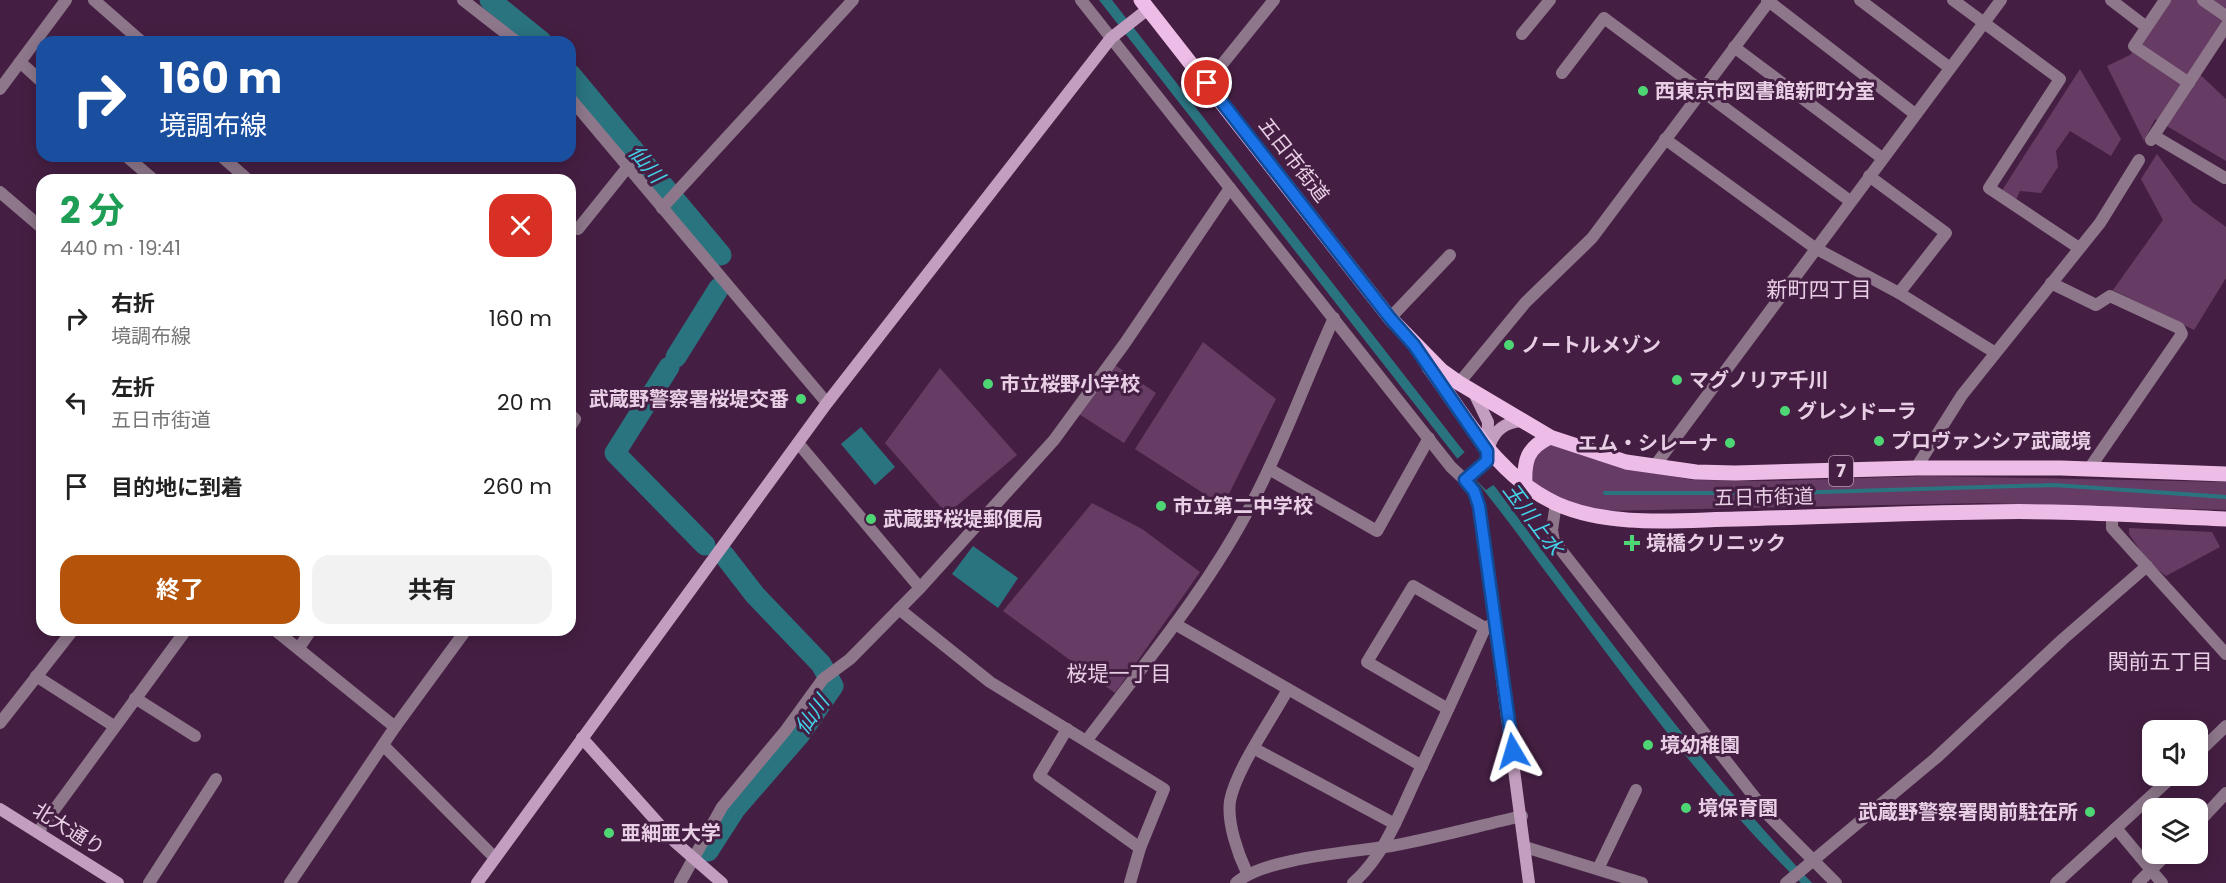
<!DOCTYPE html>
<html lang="ja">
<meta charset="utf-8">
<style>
:root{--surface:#fff;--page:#f2f2f2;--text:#222;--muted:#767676;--accent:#b45309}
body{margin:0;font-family:Poppins,"Noto Sans JP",sans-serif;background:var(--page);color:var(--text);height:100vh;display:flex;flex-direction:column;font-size:22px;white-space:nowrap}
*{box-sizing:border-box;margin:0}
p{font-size:20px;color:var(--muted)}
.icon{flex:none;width:33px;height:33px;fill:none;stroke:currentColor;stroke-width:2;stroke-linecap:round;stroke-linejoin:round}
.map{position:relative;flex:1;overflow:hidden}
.drawer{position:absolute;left:36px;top:174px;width:540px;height:462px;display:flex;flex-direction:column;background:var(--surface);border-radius:18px;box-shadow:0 3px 15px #0003}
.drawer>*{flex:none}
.guide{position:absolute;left:36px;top:36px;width:540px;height:126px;border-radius:18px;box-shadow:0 3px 15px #0003;background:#1a4fa0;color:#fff;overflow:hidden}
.controls{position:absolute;left:2142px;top:720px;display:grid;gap:12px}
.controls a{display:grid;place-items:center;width:66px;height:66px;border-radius:12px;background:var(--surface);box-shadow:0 3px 15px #0003;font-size:30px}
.pin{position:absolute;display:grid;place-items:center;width:51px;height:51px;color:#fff;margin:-26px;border:3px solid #fff;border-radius:50%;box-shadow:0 2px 6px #0007}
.me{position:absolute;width:66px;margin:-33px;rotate:353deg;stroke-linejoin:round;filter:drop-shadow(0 0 4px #0008)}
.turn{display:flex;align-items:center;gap:21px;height:126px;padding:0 24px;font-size:27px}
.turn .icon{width:78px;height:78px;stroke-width:2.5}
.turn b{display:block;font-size:42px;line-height:51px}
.round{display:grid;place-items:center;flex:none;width:63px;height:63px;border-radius:18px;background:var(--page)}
.headline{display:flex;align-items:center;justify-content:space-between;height:102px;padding:0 24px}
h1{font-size:36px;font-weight:700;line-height:45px;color:#1e9e55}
.button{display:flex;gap:12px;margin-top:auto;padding:12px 24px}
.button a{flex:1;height:69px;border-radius:18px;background:var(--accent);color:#fff;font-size:24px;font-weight:700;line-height:69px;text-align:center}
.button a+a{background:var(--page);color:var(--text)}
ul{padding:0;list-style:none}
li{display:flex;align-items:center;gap:18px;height:84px;padding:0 24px}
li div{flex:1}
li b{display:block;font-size:22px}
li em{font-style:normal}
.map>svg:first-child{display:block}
.green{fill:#673c64}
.water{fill:#2a7480}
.pier{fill:#451f43}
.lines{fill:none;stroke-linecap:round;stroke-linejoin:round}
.stream{stroke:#2a7480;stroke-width:4}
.river{stroke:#2a7480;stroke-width:21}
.street{stroke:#8e778b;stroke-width:12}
.secondary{stroke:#c39ec0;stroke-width:12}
.primary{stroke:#edbde8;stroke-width:15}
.route-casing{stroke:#114b97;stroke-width:15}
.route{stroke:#1a73e8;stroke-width:10}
.poi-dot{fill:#4ed675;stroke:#451f43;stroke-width:2}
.labels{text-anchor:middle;stroke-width:6;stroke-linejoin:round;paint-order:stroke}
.shield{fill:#451f43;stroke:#b79ab4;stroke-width:1.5}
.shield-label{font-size:18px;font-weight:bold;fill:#e8cfe5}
.poi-label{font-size:20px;font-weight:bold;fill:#e8cfe5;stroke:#451f43;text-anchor:start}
.street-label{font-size:20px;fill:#e8cfe5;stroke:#451f43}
.water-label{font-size:21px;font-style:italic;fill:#43d3e9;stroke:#451f43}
.neighbourhood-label{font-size:21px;fill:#e8cfe5;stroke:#451f43}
</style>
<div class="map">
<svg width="2226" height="883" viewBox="0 0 2226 883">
<rect width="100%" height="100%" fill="#451f43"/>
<g class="green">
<polygon points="2168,0 2226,0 2226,19 2193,68 2226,99 2226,161 2155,119 2144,141 2107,66 2130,55"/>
<polygon points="2080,69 2121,139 2111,156 2070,131 2056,151 2058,167 2041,193 2020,191 2014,204 2001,192"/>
<polygon points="2157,154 2193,203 2226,227 2226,278 2194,330 2113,290 2163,220 2141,179"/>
<polygon points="1203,342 1276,399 1223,506 1135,449"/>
<polygon points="1112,363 1156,393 1124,443 1079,414"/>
<polygon points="940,368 1017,455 947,514 885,443"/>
<polygon points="1549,444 1618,467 1693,480 1768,481 1926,476 2226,482 2226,510 1984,503 1602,511 1556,500 1532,488 1533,459"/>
<polygon points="1092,503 1142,529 1200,572 1115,693 1003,611"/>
<polygon points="2129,528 2212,532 2220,547 2166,576 2149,563 2129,534"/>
</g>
<g class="water">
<path d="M1099,0h13l349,448 35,40c100,136 201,272 316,395h-11c-92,-88 -168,-195 -244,-296 -33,-44 -65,-89 -101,-130z"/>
<polygon points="861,427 895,467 875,485 841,444"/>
<polygon points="973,546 1018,578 998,608 952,574"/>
</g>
<polygon class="pier" points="1467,450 1496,483 1486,490 1456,460"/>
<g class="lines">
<polyline class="stream" points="1605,493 1789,493 2054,485 2226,497"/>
<g class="river">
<polyline points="490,0 542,42"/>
<polyline points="570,74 721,255"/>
<polyline points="676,357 719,288"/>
<polyline points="669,367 615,453 705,545"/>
<polyline points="708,851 735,809 800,734 833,686 821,664 755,595 724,555"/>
</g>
<g class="street">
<polyline points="94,0 142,42"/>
<polyline points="463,0 517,42"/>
<polyline points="1081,0 1451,467 1465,480"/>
<polyline points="1767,0 1915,114"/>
<polyline points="1860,0 1950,68"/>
<polyline points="1953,0 2060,79 1989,188 2079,248"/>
<polyline points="2111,0 2145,26"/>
<polyline points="2165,0 2134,46 2189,83"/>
<polyline points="2203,0 2226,16"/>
<polyline points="1522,34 1550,0"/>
<polyline points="1734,47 1882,158"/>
<polyline points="20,62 42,82"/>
<polyline points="1562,73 1604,18 1850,201"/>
<polyline points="1207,83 1274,0"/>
<polyline points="0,89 66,0"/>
<polyline points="570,98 827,403"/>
<polyline points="2154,136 2225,178"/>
<polyline points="1665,139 1815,248 1899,293 1994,352"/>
<polyline points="2151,140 2226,26"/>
<polyline points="126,156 154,180"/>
<polyline points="221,156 245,177 243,180"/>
<polyline points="1869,176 1946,233 1899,293"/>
<polyline points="0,192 42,228"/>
<polyline points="662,208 853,0"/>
<polyline points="578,229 627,168"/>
<polyline points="2051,283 2096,305 2110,296 2179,328 2182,334 2089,469"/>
<polyline points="1390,318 1450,255"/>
<polyline points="1459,383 1525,303 1592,238 1770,0"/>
<polyline points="570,414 575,419 570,427"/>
<polyline points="798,443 920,588"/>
<polyline points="1654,467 2001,0"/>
<polyline points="1916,468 1962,395 2100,223 2139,160"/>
<polyline points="1269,469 1377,531 1429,438"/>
<polyline points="1556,503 1552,530 1554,541 1770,817 1836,883"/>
<polyline points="2112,515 2112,528 2226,654"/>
<polyline points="899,609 990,682 1164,789 1140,848 1130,883"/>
<polyline points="1175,624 1422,766"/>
<polyline points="275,630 395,727"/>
<polyline points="299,648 311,630"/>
<polyline points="36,676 114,726"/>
<polyline points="135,698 195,736"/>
<polyline points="1448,709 1367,662 1413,586 1485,628"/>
<polyline points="0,723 73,630"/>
<polyline points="1067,729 1039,776 1140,848"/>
<path d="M1087,740c58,-77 122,-153 166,-239 31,-59 53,-122 81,-183"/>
<polyline points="383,745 495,858"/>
<polyline points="1255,749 1395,824"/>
<polyline points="2198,753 2226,726"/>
<polyline points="2198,823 2226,793"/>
<polyline points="2116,828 2162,883"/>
<polyline points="38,832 186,630"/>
<polyline points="1525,847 1642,883"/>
<polyline points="1598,869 1636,790"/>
<path d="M1247,873c-9,-19 -20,-50 -17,-72 6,-32 42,-82 58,-112"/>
<polyline points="149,883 216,779"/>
<polyline points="290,883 395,727 466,630"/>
<polyline points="680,883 722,807 786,730 823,679 850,659 920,588 1054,440 1125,343 1230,188"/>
<path d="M1236,883c27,-25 117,-31 155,-37 44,-8 87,-20 131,-30"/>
<path d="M1353,883c32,-28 47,-71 65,-109 23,-49 45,-97 67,-146l11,-6"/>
<polyline points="1786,883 1936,758 2063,639 2147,566"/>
<polyline points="2056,883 2173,776"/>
<polyline points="2138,883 2167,854"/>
</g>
<g class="secondary">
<polyline points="1474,393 1488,422 1487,461 1465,480 1474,491 1479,506 1529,883"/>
<path d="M1490,444c6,-15 15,-21 31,-23"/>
<polyline points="582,738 675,842 722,883"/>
<polyline points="0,809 118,883"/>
<polyline points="477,883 827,403 1111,38 1148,9"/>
</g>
<g class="primary">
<polyline points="1141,0 1390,318 1442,371 1459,383 1550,437 1626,462 1696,472 1735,473 1916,468 2061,468 2226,474"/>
<path d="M1429,367c38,51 67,109 128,137 54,24 122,16 180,15 83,-2 166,-6 249,-7 80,-2 160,4 240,7"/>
<path d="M1525,485c-1,-25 2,-37 25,-48"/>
</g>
</g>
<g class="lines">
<g class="route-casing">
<polyline id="route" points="1207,83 1390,318 1414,345 1487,451 1487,461 1465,480 1474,491 1479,506 1513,751"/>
</g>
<use href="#route" class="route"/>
</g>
<g class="poi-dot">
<circle cx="1643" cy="91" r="6"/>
<circle cx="1509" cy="345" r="6"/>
<circle cx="1677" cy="380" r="6"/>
<circle cx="988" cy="384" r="6"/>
<circle cx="801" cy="399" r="6"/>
<circle cx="1785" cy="411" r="6"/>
<circle cx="1879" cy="441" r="6"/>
<circle cx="1730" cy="443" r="6"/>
<circle cx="1161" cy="506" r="6"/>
<circle cx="871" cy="519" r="6"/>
<path d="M1629 534h6v6h6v6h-6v6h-6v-6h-6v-6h6z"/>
<circle cx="1648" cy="745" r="6"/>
<circle cx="1686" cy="808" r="6"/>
<circle cx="2090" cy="812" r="6"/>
<circle cx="609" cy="833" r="6"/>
</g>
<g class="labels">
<rect class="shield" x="1829" y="456" width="24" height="30" rx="4.5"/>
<g class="shield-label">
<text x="1841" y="477">7</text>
</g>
<g class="poi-label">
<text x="1655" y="98">西東京市図書館新町分室</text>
<text x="1521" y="352">ノートルメゾン</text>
<text x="1689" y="387">マグノリア千川</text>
<text x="1000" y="391">市立桜野小学校</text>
<text x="789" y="406" text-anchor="end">武蔵野警察署桜堤交番</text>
<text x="1797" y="418">グレンドーラ</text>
<text x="1891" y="448">プロヴァンシア武蔵境</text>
<text x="1718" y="450" text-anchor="end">エム・シレーナ</text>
<text x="1173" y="513">市立第二中学校</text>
<text x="883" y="526">武蔵野桜堤郵便局</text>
<text x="1646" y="550">境橋クリニック</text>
<text x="1660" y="752">境幼稚園</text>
<text x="1698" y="815">境保育園</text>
<text x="2078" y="819" text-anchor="end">武蔵野警察署関前駐在所</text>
<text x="621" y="840">亜細亜大学</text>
</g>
<g class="street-label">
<text transform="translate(1294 160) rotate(52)" y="7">五日市街道</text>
<text transform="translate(1764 497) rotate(-1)" y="7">五日市街道</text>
<text transform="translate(69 829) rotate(32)" y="7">北大通り</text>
</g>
<g class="water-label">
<text transform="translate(646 164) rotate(50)" y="7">仙川</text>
<text transform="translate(1533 519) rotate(53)" y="7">玉川上水</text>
<text transform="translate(812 715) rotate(-55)" y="7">仙川</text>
</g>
<g class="neighbourhood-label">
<text x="1819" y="297">新町四丁目</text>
<text x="2160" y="669">関前五丁目</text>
<text x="1119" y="681">桜堤一丁目</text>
</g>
</g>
</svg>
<div class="controls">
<a><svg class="icon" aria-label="sound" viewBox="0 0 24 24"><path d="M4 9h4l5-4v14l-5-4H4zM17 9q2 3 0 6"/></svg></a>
<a><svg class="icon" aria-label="layers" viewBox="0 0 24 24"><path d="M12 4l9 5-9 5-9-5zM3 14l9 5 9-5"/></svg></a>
</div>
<div class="pin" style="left:1207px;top:83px;background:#d93025"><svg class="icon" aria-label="arrive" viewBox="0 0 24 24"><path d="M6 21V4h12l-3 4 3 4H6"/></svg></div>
<svg class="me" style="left:1513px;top:751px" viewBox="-20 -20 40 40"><path d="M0-17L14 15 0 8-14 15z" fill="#1a73e8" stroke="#fff" stroke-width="4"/></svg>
<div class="guide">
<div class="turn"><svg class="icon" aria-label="right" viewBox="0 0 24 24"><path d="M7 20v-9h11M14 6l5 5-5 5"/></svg><div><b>160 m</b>境調布線</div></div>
</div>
<section class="drawer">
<div class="headline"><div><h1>2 分</h1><p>440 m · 19:41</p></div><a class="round" style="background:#d93025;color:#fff"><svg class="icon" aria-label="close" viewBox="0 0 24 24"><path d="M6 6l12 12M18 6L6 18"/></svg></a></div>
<ul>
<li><svg class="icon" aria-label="right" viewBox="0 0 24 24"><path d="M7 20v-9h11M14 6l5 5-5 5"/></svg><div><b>右折</b><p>境調布線</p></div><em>160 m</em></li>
<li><svg class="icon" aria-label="left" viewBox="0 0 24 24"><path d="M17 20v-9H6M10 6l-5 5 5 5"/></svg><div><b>左折</b><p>五日市街道</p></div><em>20 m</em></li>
<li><svg class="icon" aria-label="arrive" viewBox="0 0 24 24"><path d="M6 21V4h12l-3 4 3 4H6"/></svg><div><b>目的地に到着</b></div><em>260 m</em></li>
</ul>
<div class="button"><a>終了</a><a>共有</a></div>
</section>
</div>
